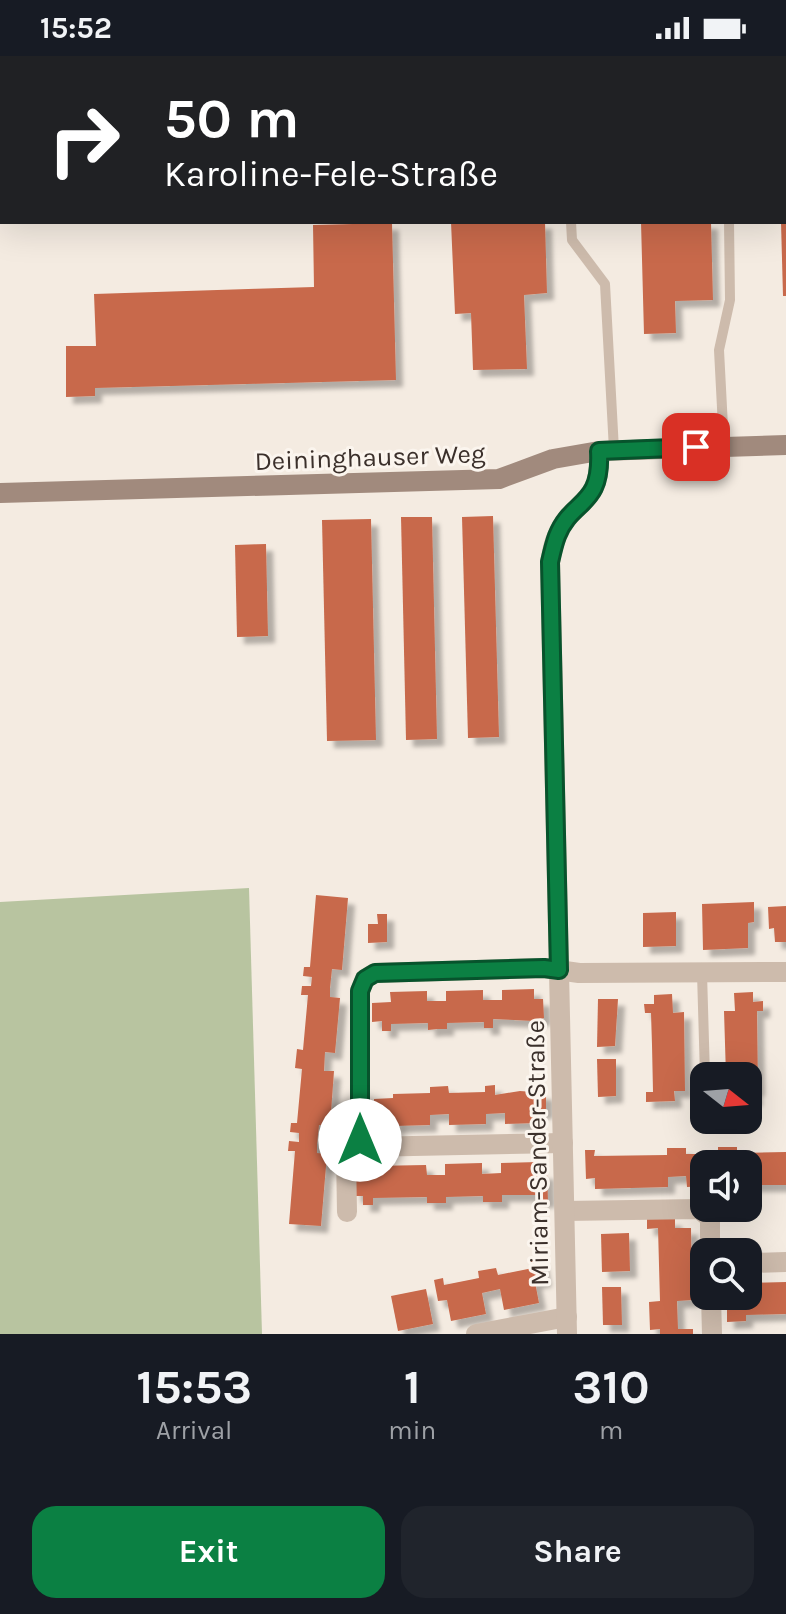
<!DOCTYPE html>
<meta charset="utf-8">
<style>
:root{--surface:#171b24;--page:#20242c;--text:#f1f3f6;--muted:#9ea1a6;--accent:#0b8043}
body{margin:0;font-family:Karla,sans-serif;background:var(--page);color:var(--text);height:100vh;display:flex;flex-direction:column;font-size:30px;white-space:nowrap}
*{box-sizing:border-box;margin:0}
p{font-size:26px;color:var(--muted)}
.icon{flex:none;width:44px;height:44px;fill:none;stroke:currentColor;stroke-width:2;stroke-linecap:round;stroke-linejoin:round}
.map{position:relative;height:1278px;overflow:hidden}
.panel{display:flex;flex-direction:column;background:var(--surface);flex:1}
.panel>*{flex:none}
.banner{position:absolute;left:0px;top:0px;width:786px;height:168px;box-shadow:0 8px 32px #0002;background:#202124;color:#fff;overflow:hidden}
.needle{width:52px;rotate:107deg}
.controls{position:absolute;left:690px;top:1006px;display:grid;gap:16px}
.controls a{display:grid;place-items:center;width:72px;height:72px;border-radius:16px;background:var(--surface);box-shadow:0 8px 32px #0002;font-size:40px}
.pin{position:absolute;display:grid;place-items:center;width:68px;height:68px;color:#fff;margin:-34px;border-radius:16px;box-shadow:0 4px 12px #0006}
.me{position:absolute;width:88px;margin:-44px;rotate:0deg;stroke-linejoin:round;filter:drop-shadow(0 0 6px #0008)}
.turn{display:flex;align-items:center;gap:28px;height:168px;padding:0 32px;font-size:36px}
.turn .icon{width:104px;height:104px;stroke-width:2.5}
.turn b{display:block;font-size:56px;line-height:68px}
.eta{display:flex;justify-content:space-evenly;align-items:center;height:136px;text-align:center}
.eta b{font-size:48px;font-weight:700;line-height:56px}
.action{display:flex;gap:16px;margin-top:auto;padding:16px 32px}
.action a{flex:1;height:92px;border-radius:24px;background:var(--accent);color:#fff;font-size:32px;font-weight:700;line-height:92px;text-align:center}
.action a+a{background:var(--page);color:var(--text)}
.status{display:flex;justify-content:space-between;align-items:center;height:56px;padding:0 40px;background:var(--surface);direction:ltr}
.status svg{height:22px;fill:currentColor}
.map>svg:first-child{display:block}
.green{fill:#b8c4a0}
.building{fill:#c8694b;filter:url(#shadow)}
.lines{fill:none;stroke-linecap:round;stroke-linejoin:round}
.lane{stroke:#cdbbac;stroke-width:10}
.street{stroke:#cdbbac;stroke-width:20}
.secondary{stroke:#a18a7d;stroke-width:20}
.route-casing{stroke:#07532c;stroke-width:20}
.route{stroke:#0b8043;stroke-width:14}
.labels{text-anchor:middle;stroke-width:6;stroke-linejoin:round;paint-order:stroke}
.street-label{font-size:26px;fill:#3b302b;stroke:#fbf5ee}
</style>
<div class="status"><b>15:52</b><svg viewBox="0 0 49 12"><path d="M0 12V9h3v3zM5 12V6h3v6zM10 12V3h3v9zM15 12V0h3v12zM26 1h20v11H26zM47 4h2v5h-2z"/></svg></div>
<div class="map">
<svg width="786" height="1278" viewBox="0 0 786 1278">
<defs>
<filter id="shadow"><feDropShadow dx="7" dy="7" stdDeviation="2" flood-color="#0004"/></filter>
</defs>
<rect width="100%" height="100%" fill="#f4ebe1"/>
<polygon class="green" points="249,832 262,1278 0,1278 0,846"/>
<g class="building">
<polygon points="451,166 545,166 547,237 524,239 527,313 473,314 471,257 455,258"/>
<polygon points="641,166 711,166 713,244 675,245 676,277 644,278"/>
<polygon points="781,166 786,166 786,240 783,240"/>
<polygon points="392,167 396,324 95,332 95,340 66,341 66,290 96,290 94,238 314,231 313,169"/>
<polygon points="493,460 499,681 468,682 462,461"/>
<polygon points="401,461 432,461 437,683 406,684"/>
<polygon points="371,463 376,684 327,685 322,464"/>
<polygon points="266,488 268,580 237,581 235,489"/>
<polygon points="316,839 348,842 342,914 332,913 330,932 330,941 340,942 335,997 325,996 324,1015 334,1015 330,1070 319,1069 317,1088 317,1097 327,1098 321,1170 289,1168 295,1095 288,1095 289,1085 299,1086 299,1077 290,1076 291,1067 297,1067 302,1013 295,1012 297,993 303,994 308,939 301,939 302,930 311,930 312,921 303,920 304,911 310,911"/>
<polygon points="754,846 754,866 748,867 748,892 703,894 702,848"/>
<polygon points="786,850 786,886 775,886 774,872 769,873 768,851"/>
<polygon points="676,856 676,890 643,891 643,857"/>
<polygon points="377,858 387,858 387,886 368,887 368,868 378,868"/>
<polygon points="534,933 534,943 543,943 544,962 534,965 493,963 493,972 484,972 484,966 447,967 447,973 437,973 428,974 428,967 391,968 391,975 382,975 382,965 372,966 372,947 391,946 390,936 427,935 427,945 446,945 446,935 483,934 483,944 502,944 502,934"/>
<polygon points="753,936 753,946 763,945 763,955 757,955 758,1033 755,1034 756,1043 748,1043 748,1020 726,1020 724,955 735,955 734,937"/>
<polygon points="672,938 673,957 684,956 685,1035 674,1035 675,1045 646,1046 646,1036 653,1036 652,989 651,957 645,957 644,948 654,948 654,939"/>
<polygon points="598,943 618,943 615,990 597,991"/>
<polygon points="597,1003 616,1003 616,1040 598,1041"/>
<polygon points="495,1029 495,1039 520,1035 546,1037 546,1056 536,1056 537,1067 505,1068 505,1057 486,1058 486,1068 449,1069 449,1058 430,1059 430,1069 394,1070 393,1061 375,1062 374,1043 393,1042 393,1038 430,1037 430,1031 448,1030 449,1037 485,1036 485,1030"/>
<polygon points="718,1091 737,1091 737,1097 786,1096 786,1129 748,1129 748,1108 704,1108 704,1130 687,1131 686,1120 668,1121 668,1131 595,1133 595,1122 586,1123 585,1094 595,1094 594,1100 667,1099 667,1092 686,1092 686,1098 718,1098"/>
<polygon points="538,1106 538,1117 547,1116 548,1145 539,1145 538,1139 502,1139 502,1146 483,1146 483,1140 446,1141 446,1147 427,1147 427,1141 373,1142 373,1149 363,1149 363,1140 354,1140 353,1121 372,1120 372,1110 426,1109 427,1119 445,1119 445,1108 482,1107 482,1118 501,1117 501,1107"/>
<polygon points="647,1163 675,1163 675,1172 691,1172 692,1244 677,1245 678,1273 693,1273 693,1278 660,1278 660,1273 650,1274 649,1246 660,1245 659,1209 658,1172 647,1173"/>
<polygon points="629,1177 630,1215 602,1216 601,1178"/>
<polygon points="541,1203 545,1224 535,1226 539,1247 504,1254 500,1233 482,1237 486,1258 451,1265 447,1244 438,1245 434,1224 443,1222 444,1229 479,1222 478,1215 496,1212 498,1219 533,1212 531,1205"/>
<polygon points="786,1226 786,1258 746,1259 746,1265 727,1266 727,1240 748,1240 748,1227"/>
<polygon points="602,1231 621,1231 622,1269 603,1269"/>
<polygon points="426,1233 433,1268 398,1275 391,1240"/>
</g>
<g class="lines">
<g class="lane">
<polyline points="335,0 335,2"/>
<polyline points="571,166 572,184 605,228 614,394"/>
<polyline points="724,390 719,294 730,244 729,166"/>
<polyline points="702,917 705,1020"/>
</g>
<g class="street">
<polyline points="563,1087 365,1091 360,1084 360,935 365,923 375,917 544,912 579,917 786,916"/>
<polyline points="565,1155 699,1153 710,1162 710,1196"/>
<polyline points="347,1156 346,1099 360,1084"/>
<polyline points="748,1207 786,1206"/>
<polyline points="711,1240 712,1278"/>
<polyline points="476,1278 567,1261"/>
<path d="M567,1278l-17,-772c2,-9 3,-18 7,-26 15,-38 45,-28 42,-85"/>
</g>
<polyline class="secondary" points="0,437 499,423 553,403 599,395 786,389"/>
</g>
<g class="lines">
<g class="route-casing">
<path id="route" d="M360,1084v-149l5,-12 10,-6 169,-5 15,2 -9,-408c2,-9 4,-18 7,-26 15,-38 45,-28 42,-85l97,-4"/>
</g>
<use href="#route" class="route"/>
</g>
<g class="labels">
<g class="street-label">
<text transform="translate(370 401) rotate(-2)" y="9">Deininghauser Weg</text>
<text transform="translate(537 1097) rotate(-91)" y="9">Miriam-Sander-Straße</text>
</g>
</g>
</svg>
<div class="controls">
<a><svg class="needle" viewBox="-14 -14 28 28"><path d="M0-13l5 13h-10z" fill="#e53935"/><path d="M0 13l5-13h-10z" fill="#9ea1a6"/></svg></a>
<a><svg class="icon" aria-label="sound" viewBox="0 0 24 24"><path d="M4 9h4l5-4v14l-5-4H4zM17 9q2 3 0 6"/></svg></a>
<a><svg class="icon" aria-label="search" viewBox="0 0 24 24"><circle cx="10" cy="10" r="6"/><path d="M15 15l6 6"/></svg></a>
</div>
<div class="pin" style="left:696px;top:391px;background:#d93025"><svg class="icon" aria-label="arrive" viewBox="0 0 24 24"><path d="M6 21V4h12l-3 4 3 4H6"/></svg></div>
<svg class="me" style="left:360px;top:1084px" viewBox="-20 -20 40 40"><circle r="19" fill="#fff"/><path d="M0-13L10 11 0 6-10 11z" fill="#0b8043"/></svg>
<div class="banner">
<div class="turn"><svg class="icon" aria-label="right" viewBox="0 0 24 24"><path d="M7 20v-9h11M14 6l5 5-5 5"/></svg><div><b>50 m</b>Karoline-Fele-Straße</div></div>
</div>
</div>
<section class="panel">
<div class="eta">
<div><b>15:53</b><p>Arrival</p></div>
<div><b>1</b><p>min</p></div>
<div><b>310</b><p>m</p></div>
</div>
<div class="action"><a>Exit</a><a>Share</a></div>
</section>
